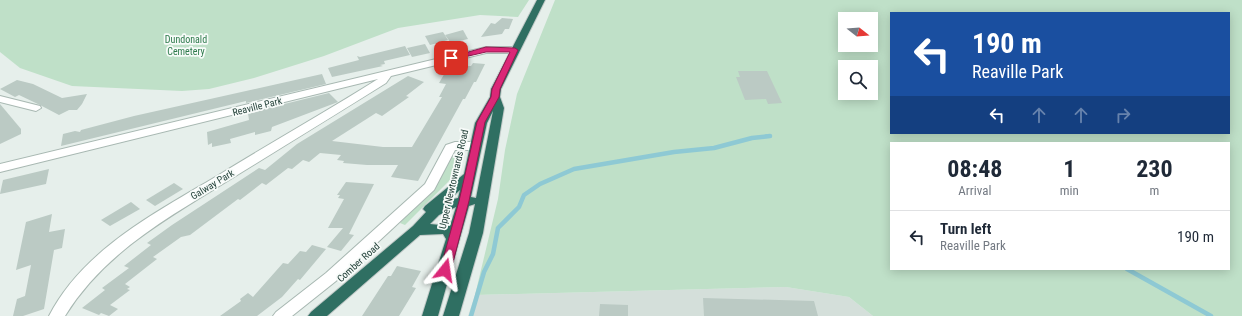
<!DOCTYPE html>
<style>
:root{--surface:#fff;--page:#f6f6f7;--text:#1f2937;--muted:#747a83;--line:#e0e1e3}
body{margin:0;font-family:"Roboto Condensed",sans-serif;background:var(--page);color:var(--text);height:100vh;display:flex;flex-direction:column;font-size:15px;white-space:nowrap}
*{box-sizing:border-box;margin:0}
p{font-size:13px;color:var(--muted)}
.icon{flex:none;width:22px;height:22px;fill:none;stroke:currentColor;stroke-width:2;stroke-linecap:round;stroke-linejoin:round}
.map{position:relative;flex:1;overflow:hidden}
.sheet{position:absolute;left:890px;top:142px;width:340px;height:128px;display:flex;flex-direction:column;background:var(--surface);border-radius:0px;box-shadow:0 2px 10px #0003}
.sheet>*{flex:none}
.banner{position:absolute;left:890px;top:12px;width:340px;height:122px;border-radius:0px;box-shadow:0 2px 10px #0003;background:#1a4fa0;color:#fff;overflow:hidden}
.needle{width:26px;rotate:107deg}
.controls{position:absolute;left:838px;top:12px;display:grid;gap:8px}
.controls a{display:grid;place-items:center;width:40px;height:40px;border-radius:0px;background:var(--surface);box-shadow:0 2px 10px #0003;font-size:20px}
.pin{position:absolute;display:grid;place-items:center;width:34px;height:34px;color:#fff;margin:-17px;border-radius:8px;box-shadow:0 2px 6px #0006}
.me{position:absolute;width:44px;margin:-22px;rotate:15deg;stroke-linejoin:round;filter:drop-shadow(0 0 3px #0008)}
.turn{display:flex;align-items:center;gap:14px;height:84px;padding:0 16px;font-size:18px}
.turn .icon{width:52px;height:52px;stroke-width:2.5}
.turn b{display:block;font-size:28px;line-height:34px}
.lanes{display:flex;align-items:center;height:38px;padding:0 16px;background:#0003;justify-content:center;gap:20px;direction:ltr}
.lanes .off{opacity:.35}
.eta{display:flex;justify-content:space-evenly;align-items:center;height:68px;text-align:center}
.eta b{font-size:24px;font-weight:700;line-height:28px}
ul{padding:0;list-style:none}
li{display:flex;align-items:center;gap:12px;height:52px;padding:0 16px;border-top:1px solid var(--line)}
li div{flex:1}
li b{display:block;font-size:15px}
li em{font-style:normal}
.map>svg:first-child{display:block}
.built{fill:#d4dfda}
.green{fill:#bfe0c8;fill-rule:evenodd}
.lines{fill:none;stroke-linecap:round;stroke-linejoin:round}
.stream-far1{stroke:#8ec9d4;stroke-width:3.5}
.stream{stroke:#8ec9d4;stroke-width:4.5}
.building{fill:#bbcac4}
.street-casing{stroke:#a8b8b2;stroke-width:2}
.highway-casing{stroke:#c2cac8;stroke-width:2}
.street{fill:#fff;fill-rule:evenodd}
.highway{fill:#2f6f62;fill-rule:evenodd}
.route{fill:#db2777;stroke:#8e194d}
.labels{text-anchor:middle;stroke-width:3.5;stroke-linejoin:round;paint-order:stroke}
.park-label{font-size:10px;fill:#2d7a4b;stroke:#f7fbf9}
.street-label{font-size:10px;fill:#24423a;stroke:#f7fbf9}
</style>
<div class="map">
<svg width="1242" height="316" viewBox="0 0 1242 316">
<rect width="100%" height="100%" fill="#e6efeb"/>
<polygon class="built" points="786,287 849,297 873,316 468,316 475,295"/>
<g class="green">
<polygon points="0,0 529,0 518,17 480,15 398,28 324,56 254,78 209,89 182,91 72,86 20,68 0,52"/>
<path d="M555,0h687v316h-369l-24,-19 -63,-10 -311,8 23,-96 7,-49 12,-56zM891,13h338v120h-338zM845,19h26v26h-26zM845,67h26v26h-26zM891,143h338v126h-338z"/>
<path d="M461,155l-4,18 -52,52 -5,-2c22,-23 37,-35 50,-65z"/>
</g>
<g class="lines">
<polyline class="stream-far1" points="766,136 770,136"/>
<g class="stream">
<polyline points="1127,269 1211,316"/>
<polyline points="471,316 484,272 493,254 498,228 519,207 524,195 540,184 574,169 674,152 714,148 752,138 770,136"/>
</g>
</g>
<g class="building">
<polygon points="502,18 513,19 509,29 505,29 502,34 481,37 491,23 495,24"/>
<polygon points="463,30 468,39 451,43 445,35"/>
<polygon points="443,32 448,40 430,45 425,36"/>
<polygon points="425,44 430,53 412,57 407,48"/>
<polygon points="405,46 410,55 384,61 385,64 380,65 383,66 332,77 328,68 359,60 357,56 360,57"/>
<polygon points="473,63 485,64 476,82 474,82 465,99 463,99 418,181 391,177 398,165 367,165 343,163 344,161 337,160 341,155 320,153 309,162 303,160 292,169 288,168 266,185 262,183 240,200 238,199 190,235 181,237 153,257 157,259 125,284 130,287 127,289 130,290 110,305 118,309 109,316 101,313 99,315 82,308 105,290 102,288 129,268 124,266 151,245 147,243 172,225 259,168 265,170 297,144 408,76 424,82 406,96 409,97 382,116 376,113 332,141 383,147 412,147 442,97 439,97 446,84 439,83 446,71 464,71 467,66 471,66"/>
<polygon points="738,71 767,71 782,103 768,104 766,99 745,100 736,77 740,77"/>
<polygon points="322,74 326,84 246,103 246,101 61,146 63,134 75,131 80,132 81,130 134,116"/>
<polygon points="17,80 33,84 62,98 87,94 82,104 77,110 69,110 59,115 40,105 19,95 15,97 0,89"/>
<polygon points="329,93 338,102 272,127 271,131 255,135 255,132 230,139 231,143 212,147 212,143 208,145 207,132 249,120 248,113"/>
<polygon points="0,104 21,129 21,134 0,144"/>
<polygon points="49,169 46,184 0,194 3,180"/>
<polygon points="346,182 374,184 349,234 354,235 341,251 327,247 343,228 328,228 344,199 338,198 340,195 337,195"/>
<polygon points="174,183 183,189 155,206 146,200"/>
<polygon points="131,202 140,209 110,226 101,220"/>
<polygon points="52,214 49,232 65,229 62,248 54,250 44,309 23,316 13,316 17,299 25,296 31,265 16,270 26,222"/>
<polygon points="312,245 326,249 300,280 298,279 282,297 257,316 220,316 241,301 240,299 248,293 253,297 283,263 288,264 300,251 306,252"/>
<polygon points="397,266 421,271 412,287 416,288 399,316 362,316 388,276 391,276"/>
<polygon points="703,298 814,301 818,316 704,316"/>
<polygon points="600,304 628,305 628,316 599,316"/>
</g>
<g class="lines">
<g class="street-casing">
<g id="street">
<path d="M486,47h29l5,3 -5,3h-29l-95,23 -5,7c-51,32 -102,63 -152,94 -63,39 -129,74 -169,139h-16c35,-68 110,-105 173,-143 52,-32 105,-62 156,-94l-378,93v-8z"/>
<polygon points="0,96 40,106 41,108 36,111 0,102"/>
<polygon points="455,142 475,142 481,146 475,150 455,150 434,190 336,281 292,316 273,316 276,312 326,273 425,184 446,145"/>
</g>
</g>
<g class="highway-casing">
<path id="highway" d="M537,0h8l-44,89 -1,8 4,11 -21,125 -24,83h-16l26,-83 6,-29 -6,2 -31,110h-16l24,-77 -3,-5 -23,1 -93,81h-19l3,-4 102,-86 13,-14 -3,-3 2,-3 39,-32 11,-51 15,-26 1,-8zM493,111l-17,87 -5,-1 16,-74zM460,190l-2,8 -9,2zM456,207l-6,19 -20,-2 9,-9z"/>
</g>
<use href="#street" class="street"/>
<use href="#highway" class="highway"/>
</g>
<polygon class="route" points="486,47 515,48 518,50 500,89 499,97 485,122 469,201 451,270 445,274 440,270 459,201 477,122 491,97 492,89 510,52 486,52 451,60 447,58"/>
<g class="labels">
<g class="park-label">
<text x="186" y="43">Dundonald<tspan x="186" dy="12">Cemetery</tspan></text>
</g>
<g class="street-label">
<text transform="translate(257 106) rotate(-14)" y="4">Reaville Park</text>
<text transform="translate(453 179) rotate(-77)" y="4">Upper Newtownards Road</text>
<text transform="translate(212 184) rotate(-31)" y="4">Galway Park</text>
<text transform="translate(358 262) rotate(-42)" y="4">Comber Road</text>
</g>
</g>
</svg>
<div class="controls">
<a><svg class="needle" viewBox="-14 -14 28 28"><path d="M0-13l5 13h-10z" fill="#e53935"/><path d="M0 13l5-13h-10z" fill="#747a83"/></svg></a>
<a><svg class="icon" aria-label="search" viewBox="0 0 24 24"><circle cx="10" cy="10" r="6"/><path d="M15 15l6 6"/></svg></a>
</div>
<div class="pin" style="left:451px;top:58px;background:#d93025"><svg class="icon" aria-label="arrive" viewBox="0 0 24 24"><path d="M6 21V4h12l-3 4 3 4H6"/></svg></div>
<svg class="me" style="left:445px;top:270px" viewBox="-20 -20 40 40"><path d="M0-17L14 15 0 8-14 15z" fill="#db2777" stroke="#fff" stroke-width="4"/></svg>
<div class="banner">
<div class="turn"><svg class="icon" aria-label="left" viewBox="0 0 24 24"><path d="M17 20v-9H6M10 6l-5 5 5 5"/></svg><div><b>190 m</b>Reaville Park</div></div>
<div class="lanes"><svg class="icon" aria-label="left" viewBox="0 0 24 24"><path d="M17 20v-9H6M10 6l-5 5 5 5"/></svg><svg class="icon off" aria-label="ahead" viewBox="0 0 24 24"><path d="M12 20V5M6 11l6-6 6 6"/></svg><svg class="icon off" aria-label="ahead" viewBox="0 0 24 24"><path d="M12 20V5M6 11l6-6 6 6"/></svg><svg class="icon off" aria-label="right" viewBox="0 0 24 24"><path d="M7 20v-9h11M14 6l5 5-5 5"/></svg></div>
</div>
<section class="sheet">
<div class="eta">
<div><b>08:48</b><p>Arrival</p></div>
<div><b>1</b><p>min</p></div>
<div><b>230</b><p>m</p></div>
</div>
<ul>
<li><svg class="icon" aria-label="left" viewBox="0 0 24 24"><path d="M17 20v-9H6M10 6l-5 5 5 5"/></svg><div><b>Turn left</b><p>Reaville Park</p></div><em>190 m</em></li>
</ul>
</section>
</div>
